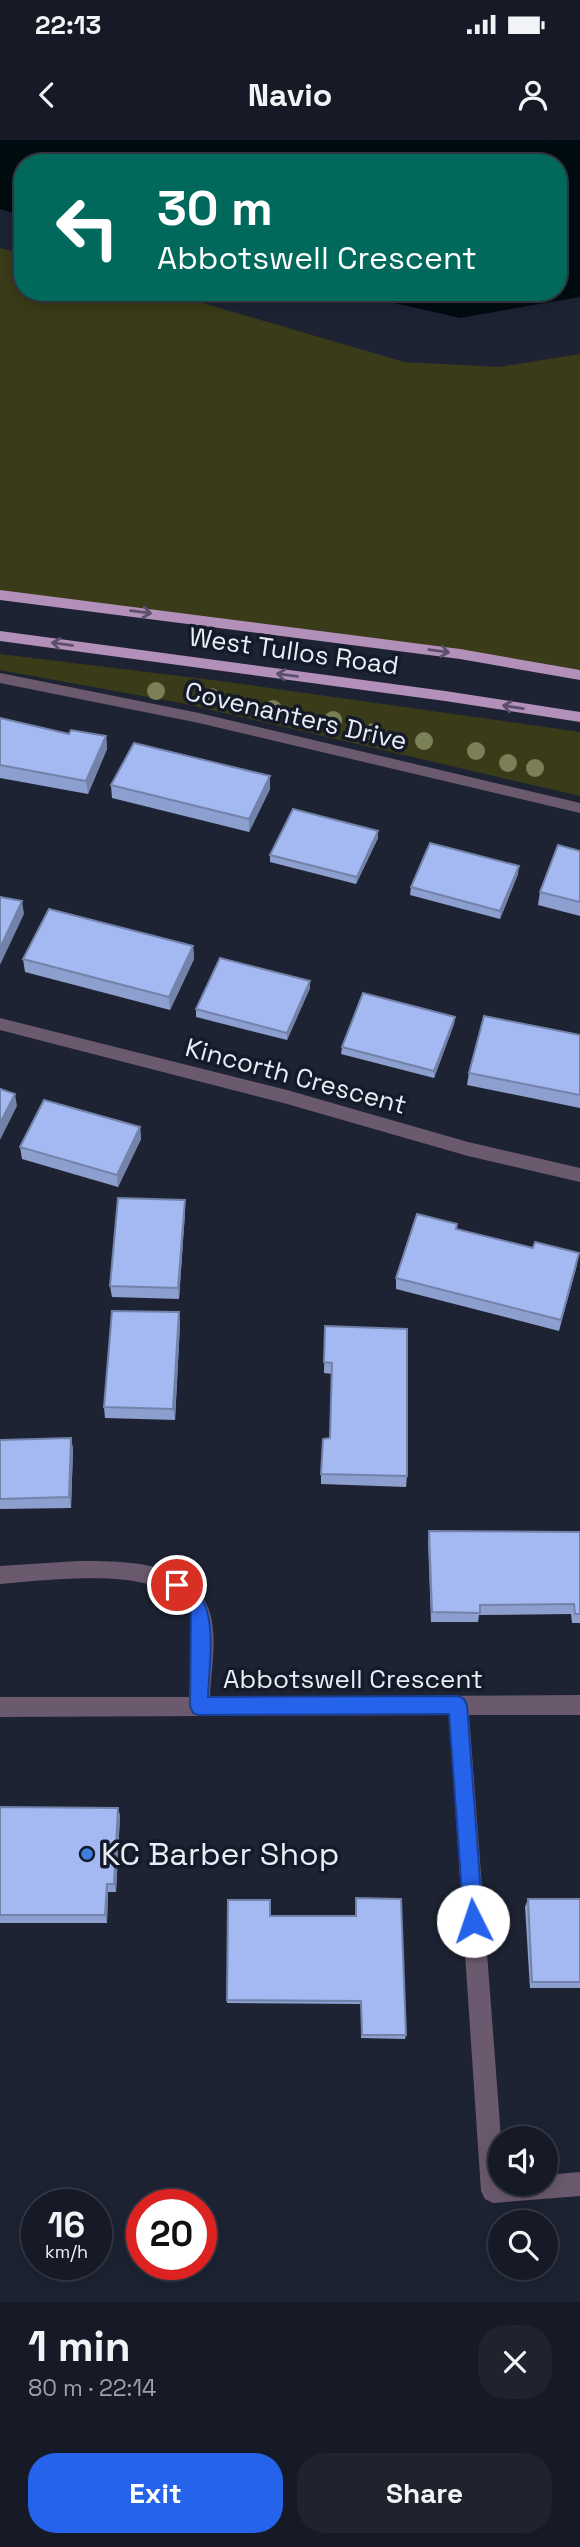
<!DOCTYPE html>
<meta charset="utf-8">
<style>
:root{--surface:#161a26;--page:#1f232e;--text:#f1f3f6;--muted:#9ea1a7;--line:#353843;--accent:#2563eb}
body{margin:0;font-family:"Space Grotesk",sans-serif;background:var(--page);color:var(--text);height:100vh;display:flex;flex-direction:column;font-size:26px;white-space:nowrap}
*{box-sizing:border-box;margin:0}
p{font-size:23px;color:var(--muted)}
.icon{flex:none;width:38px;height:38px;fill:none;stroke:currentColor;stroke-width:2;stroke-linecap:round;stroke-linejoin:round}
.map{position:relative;height:2162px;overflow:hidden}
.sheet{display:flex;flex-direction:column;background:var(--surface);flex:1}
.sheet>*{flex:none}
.guide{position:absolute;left:14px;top:14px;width:553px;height:147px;border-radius:28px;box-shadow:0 4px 18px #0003,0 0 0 2px var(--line);background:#00695c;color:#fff;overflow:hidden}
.controls{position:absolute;left:488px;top:1986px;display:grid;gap:14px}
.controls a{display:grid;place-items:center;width:70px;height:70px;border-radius:50%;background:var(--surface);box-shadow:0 4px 18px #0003,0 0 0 2px var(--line);font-size:35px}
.speed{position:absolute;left:21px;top:2049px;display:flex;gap:14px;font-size:35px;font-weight:700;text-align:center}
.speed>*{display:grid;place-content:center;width:91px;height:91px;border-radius:50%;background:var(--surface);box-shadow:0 4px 18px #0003,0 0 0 2px var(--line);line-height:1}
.speed small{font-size:18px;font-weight:400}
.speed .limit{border:10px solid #d22;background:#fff;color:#111}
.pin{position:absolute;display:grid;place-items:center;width:60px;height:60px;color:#fff;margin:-30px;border:4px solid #fff;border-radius:50%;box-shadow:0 2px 7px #0007}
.me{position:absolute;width:77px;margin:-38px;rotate:356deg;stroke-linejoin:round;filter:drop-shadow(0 0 5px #0008)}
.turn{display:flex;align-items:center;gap:24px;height:147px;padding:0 28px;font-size:32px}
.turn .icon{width:91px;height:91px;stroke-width:2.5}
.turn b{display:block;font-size:49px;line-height:60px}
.round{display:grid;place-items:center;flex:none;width:74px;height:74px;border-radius:28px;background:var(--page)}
.summary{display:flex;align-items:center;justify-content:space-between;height:119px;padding:0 28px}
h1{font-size:42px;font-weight:800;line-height:52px}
.button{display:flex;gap:14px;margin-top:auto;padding:14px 28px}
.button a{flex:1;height:80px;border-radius:28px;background:var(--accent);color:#fff;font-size:28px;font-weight:800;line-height:80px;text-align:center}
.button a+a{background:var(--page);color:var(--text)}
.status{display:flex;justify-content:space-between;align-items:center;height:49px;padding:0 35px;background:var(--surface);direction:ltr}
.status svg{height:19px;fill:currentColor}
header{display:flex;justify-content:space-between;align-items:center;height:91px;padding:0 28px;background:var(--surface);font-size:32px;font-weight:800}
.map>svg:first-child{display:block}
.green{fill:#3a3b18}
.water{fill:#000c11}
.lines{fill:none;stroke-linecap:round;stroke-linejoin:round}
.minor{fill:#6b5a6e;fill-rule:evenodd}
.major{fill:#b390ba;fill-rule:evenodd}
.tree{fill:#7b8056}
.wall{fill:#8d9fcf}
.shaded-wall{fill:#7382a9}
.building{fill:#a4b9f1;stroke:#7382a9;stroke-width:2}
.oneway{stroke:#5c4f6a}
.route{fill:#2563eb;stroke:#184099;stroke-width:2}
.shop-dot{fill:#3f7fe0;stroke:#141a28;stroke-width:2.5}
.labels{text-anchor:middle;stroke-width:7;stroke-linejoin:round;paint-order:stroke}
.street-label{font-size:26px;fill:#e8edf7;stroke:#141a28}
.near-poi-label{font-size:32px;fill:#e8edf7;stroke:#141a28;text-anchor:start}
</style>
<div class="status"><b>22:13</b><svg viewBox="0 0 49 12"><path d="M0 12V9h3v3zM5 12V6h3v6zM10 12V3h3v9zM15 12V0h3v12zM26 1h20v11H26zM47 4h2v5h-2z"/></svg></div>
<header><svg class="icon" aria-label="back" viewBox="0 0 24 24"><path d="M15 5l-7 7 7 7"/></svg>Navio<svg class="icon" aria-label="person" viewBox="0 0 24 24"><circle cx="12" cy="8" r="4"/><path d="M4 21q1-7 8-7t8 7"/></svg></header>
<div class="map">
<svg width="580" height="2162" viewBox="0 0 580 2162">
<rect width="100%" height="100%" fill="#1d2333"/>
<g class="green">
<polygon points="0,108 23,114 23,152 165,152 404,222 499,227 580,214 580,535 0,455"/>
<polygon points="0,514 228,542 580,592 580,656 181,563 0,530"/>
</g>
<polygon class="water" points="0,0 580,0 580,157 460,178 346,152 558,152 558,23 23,23 23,76 0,69"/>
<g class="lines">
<g class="minor">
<polygon points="0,533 199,573 580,663 580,673 199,583 0,543"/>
<polygon points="0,878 287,950 468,1002 580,1028 580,1042 468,1016 287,964 0,890"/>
<path d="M79,1421c42,0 113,-1 130,49 9,26 2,59 1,87l370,-2v20h-111l32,423 -1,46h46v-9l34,-3v24l-87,7 -8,-4 -4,-8 -32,-476 -449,2v-20h189c2,-25 9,-57 2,-81 -16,-54 -148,-35 -191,-32v-18z"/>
</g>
<g class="major">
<polygon points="0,450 460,509 580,530 580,540 460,519 0,460"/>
<polygon points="0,491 445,551 580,572 580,582 445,561 0,501"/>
</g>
</g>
<g class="tree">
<circle cx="156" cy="551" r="9"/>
<circle cx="211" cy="557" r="9"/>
<circle cx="273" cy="569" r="9"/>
<circle cx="333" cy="580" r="9"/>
<circle cx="373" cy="592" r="9"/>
<circle cx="424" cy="601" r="9"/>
<circle cx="476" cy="611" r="9"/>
<circle cx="508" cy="623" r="9"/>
<circle cx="535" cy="628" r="9"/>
</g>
<g class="wall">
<polygon points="0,578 69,594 106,596 107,609 88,654 0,638"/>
<polygon points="111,645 270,649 249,692 112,658"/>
<polygon points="378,691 378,698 356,744 270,722 270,715"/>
<polygon points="580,711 580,776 538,765 540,752"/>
<polygon points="518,734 500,779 410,755 411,747"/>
<polygon points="193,806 194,819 170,870 25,832 23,819"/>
<polygon points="310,841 310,848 287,900 196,877 196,869"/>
<polygon points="455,877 454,884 434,938 341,914 342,907"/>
<polygon points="580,895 580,968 467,945 469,933"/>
<polygon points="140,987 141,999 118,1047 22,1019 20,1007"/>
<polygon points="185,1072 179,1159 112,1157 110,1146"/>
<polygon points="457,1084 457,1089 577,1125 559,1191 396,1149 396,1138"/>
<polygon points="179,1172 180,1184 175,1280 105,1278 104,1267"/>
<polygon points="325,1186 407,1336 406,1347 321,1344 321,1334 330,1298 332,1234 324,1233"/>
<polygon points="71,1298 73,1309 71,1368 0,1369 0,1300"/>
<polygon points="429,1391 580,1392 580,1483 572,1483 571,1474 479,1475 478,1482 431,1482 428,1401"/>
<polygon points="0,1667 118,1668 120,1676 116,1752 108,1752 107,1783 0,1783"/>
<polygon points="528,1759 580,1759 580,1848 530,1848 525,1767"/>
<polygon points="270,1776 406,1895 405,1899 361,1898 361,1864 227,1863 227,1860"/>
</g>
<g class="shaded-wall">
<polygon points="106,596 107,609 88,654 86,641"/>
<polygon points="270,636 270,649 249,692 249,679"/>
<polygon points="378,691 378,698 356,744 357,737"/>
<polygon points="519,726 518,734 500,779 500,771"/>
<polygon points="22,761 24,774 0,825 0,808"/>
<polygon points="193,806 194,819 170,870 169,857"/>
<polygon points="310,841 310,848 287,900 287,893"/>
<polygon points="455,877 454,884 434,938 434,931"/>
<polygon points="15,954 17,966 0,1000 0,983"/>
<polygon points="140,987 141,999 118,1047 117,1035"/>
<polygon points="185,1060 185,1072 179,1159 178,1148"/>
<polygon points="179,1172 180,1184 175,1280 173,1269"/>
<polygon points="71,1298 73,1309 71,1368 69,1357"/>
<polygon points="118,1668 120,1676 116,1752 114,1744"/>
<polygon points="107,1744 108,1752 107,1783 105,1775"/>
</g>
<g class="building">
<polygon points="0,578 69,594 71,590 106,596 86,641 0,625"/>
<polygon points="134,603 270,636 249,679 111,645"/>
<polygon points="293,669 378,691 357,737 270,715"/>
<polygon points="430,703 519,726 500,771 411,747"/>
<polygon points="558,705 580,711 580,762 540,752"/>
<polygon points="0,757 22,761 0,808"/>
<polygon points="49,769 193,806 169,857 23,819"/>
<polygon points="220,818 310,841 287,893 196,869"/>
<polygon points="363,853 455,877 434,931 342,907"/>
<polygon points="484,876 580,895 580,955 469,933"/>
<polygon points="0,949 15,954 0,983"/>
<polygon points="44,960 140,987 117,1035 20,1007"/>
<polygon points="118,1058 185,1060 178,1148 110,1146"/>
<polygon points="417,1074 457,1084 456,1089 533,1108 535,1102 579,1113 561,1180 396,1138"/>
<polygon points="112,1171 179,1172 173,1269 104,1267"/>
<polygon points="325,1186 407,1189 407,1336 321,1334 323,1299 330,1298 332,1223 324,1222"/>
<polygon points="71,1298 69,1357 0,1359 0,1300"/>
<polygon points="429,1391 580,1392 580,1474 575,1474 574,1464 480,1465 480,1473 432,1472"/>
<polygon points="0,1667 118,1668 114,1744 107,1744 105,1775 0,1775"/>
<polygon points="356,1758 401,1759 406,1895 362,1895 361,1861 227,1860 228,1760 270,1760 270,1776 356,1776"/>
<polygon points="528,1759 580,1759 580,1842 532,1842"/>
</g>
<defs><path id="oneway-shaft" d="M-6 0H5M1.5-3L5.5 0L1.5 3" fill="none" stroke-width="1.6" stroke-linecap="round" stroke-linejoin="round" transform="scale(1.75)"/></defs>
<g class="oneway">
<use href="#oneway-shaft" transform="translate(141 472) rotate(7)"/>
<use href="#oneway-shaft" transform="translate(62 504) rotate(-172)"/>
<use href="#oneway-shaft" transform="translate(439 511) rotate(8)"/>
<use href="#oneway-shaft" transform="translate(287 535) rotate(-172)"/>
<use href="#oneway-shaft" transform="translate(513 567) rotate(-171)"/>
</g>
<path class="route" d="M177,1437c46,17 32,81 31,120l250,-1 6,3 3,6 16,216 -3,7 -7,3 -7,-3 -2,-7 -15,-207 -250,1 -6,-2 -3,-7 1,-93c-6,-12 -18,-17 -23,-28l3,-6z"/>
<circle class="shop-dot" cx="87" cy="1714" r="7"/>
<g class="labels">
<g class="street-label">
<text transform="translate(294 511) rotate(8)" y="9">West Tullos Road</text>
<text transform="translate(296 576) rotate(13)" y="9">Covenanters Drive</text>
<text transform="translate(296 936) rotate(15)" y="9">Kincorth Crescent</text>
<text x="353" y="1548">Abbotswell Crescent</text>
</g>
<g class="near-poi-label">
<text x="101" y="1725">KC Barber Shop</text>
</g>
</g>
</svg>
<div class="controls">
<a><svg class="icon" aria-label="sound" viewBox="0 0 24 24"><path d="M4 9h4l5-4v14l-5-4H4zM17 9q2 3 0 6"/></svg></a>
<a><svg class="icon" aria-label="search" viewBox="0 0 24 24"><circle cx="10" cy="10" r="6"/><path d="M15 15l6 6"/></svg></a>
</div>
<div class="speed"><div>16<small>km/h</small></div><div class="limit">20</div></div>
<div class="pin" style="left:177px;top:1445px;background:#d93025"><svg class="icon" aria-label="arrive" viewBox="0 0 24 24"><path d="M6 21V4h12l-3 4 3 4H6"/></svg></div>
<svg class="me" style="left:473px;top:1781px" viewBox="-20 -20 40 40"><circle r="19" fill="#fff"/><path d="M0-13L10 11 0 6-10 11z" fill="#2563eb"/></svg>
<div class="guide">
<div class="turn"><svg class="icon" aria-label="left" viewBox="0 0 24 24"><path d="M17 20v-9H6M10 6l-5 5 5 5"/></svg><div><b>30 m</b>Abbotswell Crescent</div></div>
</div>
</div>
<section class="sheet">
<div class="summary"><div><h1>1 min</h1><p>80 m · 22:14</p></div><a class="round"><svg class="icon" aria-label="close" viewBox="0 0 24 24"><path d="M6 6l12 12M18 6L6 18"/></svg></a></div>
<div class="button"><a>Exit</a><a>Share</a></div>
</section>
